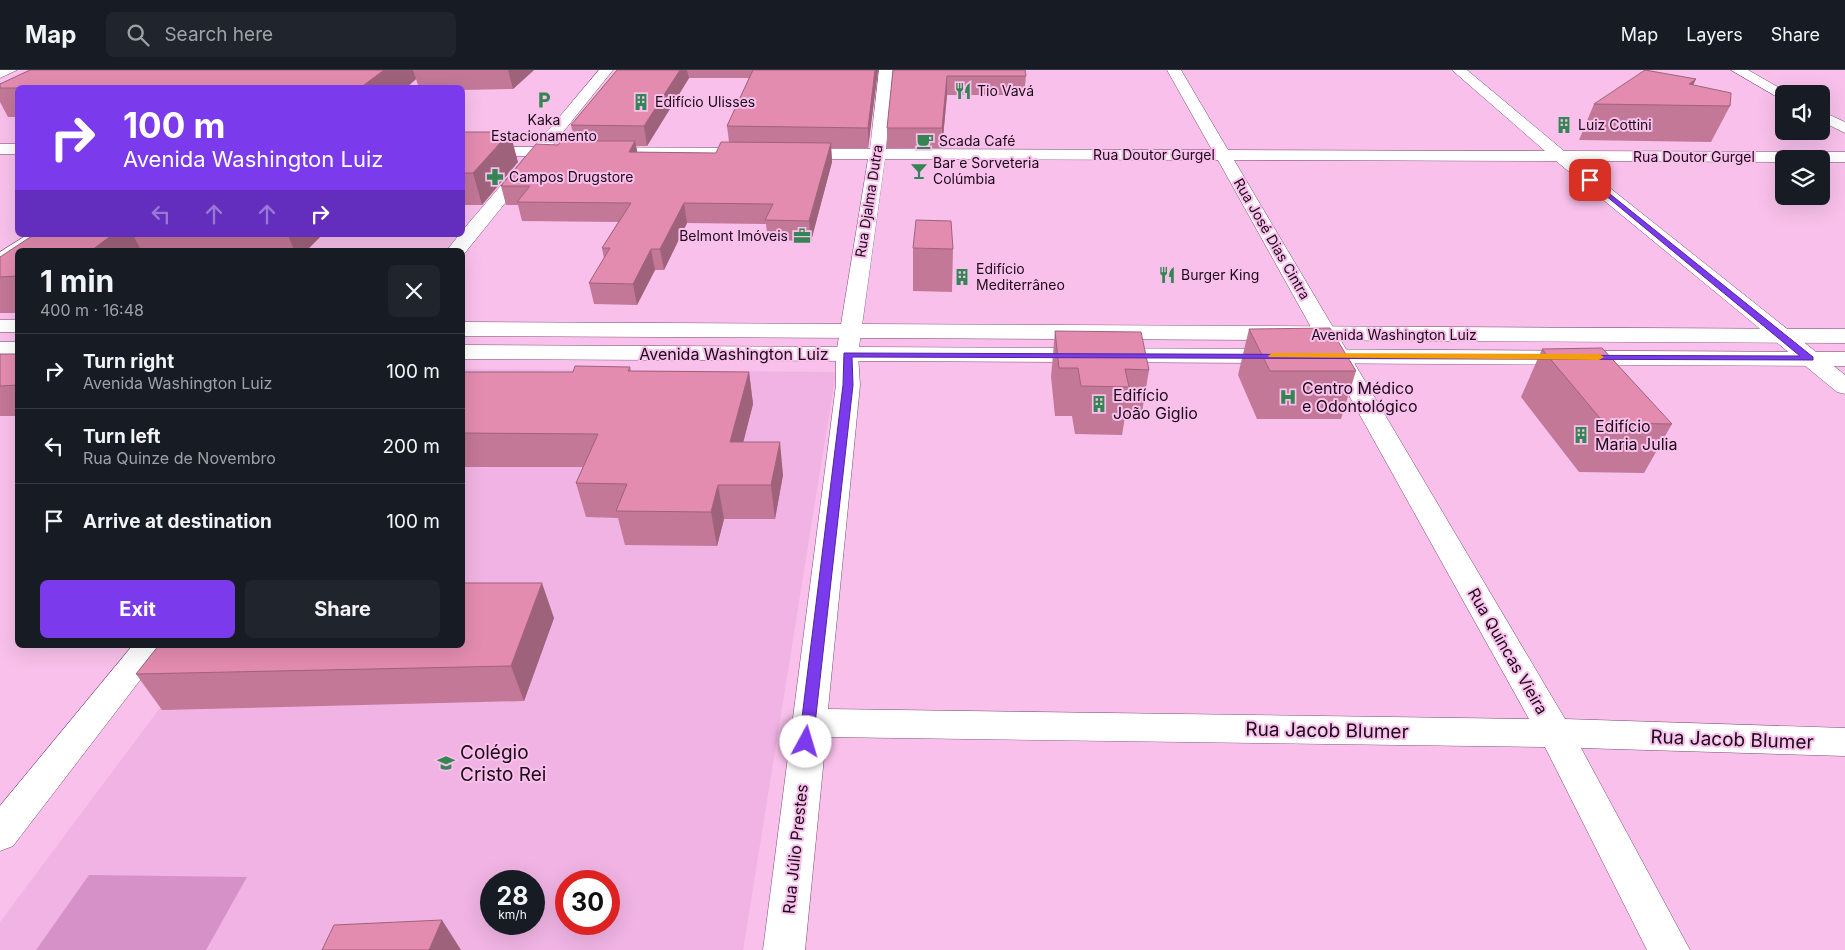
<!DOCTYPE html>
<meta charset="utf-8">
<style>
:root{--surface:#171b24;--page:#20242c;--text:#f1f3f6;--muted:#9ea1a6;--line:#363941;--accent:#7c3aed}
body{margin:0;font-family:Inter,sans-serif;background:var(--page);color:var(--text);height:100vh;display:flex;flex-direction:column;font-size:19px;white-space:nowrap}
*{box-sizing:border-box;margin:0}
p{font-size:16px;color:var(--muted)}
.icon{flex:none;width:28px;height:28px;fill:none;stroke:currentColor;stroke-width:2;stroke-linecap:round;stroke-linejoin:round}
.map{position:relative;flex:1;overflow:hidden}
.panel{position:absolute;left:15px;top:178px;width:450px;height:400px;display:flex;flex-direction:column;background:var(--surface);border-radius:8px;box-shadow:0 5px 20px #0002}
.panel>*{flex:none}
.guide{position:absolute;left:15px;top:15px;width:450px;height:152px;border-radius:8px;box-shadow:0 5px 20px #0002;background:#7c3aed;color:#fff;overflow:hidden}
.controls{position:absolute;left:1775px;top:15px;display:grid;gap:10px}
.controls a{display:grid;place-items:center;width:55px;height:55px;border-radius:8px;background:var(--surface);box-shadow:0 5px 20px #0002;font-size:25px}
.speed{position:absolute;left:480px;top:800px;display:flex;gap:10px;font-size:25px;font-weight:700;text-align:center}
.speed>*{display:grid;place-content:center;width:65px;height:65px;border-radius:50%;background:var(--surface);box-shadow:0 5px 20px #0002;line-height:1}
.speed small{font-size:12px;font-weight:400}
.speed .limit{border:8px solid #d22;background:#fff;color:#111}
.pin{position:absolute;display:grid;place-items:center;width:42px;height:42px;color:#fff;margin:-21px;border-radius:10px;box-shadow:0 2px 8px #0006}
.me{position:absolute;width:55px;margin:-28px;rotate:6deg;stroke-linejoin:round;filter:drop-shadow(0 0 4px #0008)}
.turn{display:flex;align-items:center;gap:18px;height:105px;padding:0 25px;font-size:22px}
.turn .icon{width:65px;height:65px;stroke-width:2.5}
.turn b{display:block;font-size:35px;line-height:42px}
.lanes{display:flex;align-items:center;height:48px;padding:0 25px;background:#0003;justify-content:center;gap:25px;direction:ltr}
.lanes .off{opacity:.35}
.round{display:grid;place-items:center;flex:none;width:52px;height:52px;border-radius:8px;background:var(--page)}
.summary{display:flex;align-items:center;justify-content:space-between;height:85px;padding:0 25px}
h1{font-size:30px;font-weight:700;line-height:38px}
.action{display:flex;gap:10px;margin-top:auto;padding:10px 25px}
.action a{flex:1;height:58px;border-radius:8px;background:var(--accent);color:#fff;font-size:20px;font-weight:700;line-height:58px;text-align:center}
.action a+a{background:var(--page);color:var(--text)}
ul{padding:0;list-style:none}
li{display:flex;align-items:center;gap:15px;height:75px;padding:0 25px;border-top:1px solid var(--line)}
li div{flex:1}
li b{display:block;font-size:19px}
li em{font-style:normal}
header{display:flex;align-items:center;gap:30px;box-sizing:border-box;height:70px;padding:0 25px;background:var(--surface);border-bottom:1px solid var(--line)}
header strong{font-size:24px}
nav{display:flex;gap:28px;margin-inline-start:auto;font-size:18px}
.search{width:350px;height:45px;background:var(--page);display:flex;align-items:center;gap:12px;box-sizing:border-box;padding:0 18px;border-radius:8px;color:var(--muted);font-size:19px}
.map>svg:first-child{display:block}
.built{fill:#f0b3e3;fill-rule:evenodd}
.green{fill:#d692c8}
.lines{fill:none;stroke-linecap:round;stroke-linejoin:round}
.street-casing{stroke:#7d4d74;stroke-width:1}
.secondary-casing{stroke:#7d4d74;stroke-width:1}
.street{fill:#fff;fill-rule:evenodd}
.secondary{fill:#fff;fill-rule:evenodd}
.wall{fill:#c37897;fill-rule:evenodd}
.shaded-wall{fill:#9f627b}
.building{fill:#e38cb0;stroke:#9f627b}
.route{fill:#7c3aed;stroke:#51269a}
.slow{fill:#f59e0b}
.labels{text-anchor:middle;stroke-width:4;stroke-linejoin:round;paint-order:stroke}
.far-poi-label{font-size:14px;fill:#1c0919;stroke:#f8c0eb;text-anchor:start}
.far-street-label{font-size:14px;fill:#1c0919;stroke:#f8c0eb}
.street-label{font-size:16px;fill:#1c0919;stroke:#f8c0eb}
.poi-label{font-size:16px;fill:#1c0919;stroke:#f8c0eb;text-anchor:start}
.near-street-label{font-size:19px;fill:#1c0919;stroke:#f8c0eb}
.near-poi-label{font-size:19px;fill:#1c0919;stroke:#f8c0eb;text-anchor:start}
</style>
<header>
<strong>Map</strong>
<div class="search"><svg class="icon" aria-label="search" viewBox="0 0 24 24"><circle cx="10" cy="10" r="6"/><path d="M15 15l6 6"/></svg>Search here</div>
<nav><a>Map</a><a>Layers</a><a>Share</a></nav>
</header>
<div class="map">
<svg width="1845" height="880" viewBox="0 0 1845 880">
<rect width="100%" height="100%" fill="#f8c0eb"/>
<path class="built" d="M463,299l373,3 -93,578h-743v-28l207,-277h255zM491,811h43v43h-43zM566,811h43v43h-43z"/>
<polygon class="green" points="89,805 247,807 206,880 36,880"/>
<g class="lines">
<g class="street-casing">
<g id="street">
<polygon points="0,0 17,0 0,8"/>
<polygon points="599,0 613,0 551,77 753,78 761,83 753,88 543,86 464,184 462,180 447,180 459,165 462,165 462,161 526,86 462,86 462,76 534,77"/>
<path d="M879,0h14l-7,79 326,1 -45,-80h14l47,80 317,1 -93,-81h15l97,81 281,1v10h-24v-3h-37v3l-208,-1 269,214v19l-8,-2 -281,-231 -322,-1 331,559 280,9v28l-264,-8 109,202h-43l-102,-203 -719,-10 -21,213h-42l73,-565v-30l32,-196h-74l-8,-5 8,-5h76zM885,89l333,1 311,559 -701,-10 32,-324 -2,-30z"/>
<polygon points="1731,0 1748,0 1790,24 1784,24 1784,29 1779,28"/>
<polygon points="1821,41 1845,52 1845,63 1821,51"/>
<rect x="0" y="74" width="18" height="10"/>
<polygon points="133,575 167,575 13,776 0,781 0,736"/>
</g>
</g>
<g class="secondary-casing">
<g id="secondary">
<polygon points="27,165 49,165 30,180 18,180 18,188 0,197 0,182"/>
<rect x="0" y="250" width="18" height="12"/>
<polygon points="462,252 1845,259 1845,273 462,266"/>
<rect x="0" y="272" width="18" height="14"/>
<polygon points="462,275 1845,282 1845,296 462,289"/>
</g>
</g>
<use href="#street" class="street"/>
<use href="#secondary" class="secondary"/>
</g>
<g class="wall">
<polygon points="30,0 534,0 513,19 462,20 462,18 419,18 416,9 406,18 18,18 18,47 8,47 0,32 0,14"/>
<path d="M617,0h261l-10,78h-37l1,14 -21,79 -43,-1 -2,-16 -79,-1 -23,47h-9l-18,35 -43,-1 -5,-21 15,-24 -2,-11 16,-26 -96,-1 -4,-16h-12l-5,-19 57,-41 17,-4 -4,-16zM689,8h60l-22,48 2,16 -13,11 -79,-1 -1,-6h11z"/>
<polygon points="893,0 1026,6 1024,25 947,25 942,78 887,78 887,58"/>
<polygon points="1693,15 1730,36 1711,72 1579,70 1594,34"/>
<polygon points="462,62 518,92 482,135 462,135"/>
<polygon points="52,165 322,165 307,180 18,180 18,243 0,243 0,187"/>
<polygon points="913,178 953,179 952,222 913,221"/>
<polygon points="1249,259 1356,301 1341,349 1257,349 1238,305"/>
<polygon points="1055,261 1149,300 1141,348 1125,347 1122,365 1075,364 1072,346 1055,346 1051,307"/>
<polygon points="1542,279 1672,354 1644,403 1579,402 1521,327"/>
<rect x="0" y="284" width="18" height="62"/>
<polygon points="630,297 631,301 749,302 753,334 743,372 783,405 775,449 724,449 717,476 625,475 618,448 586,447 576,413 583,397 462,397 462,302 573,302"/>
<polygon points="554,548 524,631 162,640 136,604"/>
</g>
<g class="shaded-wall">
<polygon points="384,0 413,0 416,9 406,18 360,18"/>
<polygon points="508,0 534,0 513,19"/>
<polygon points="680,0 687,0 689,8 647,76 644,56"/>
<polygon points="875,0 878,0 868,78 868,58"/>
<polygon points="947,6 947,25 942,78 942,58"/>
<polygon points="1696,9 1684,35 1689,14"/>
<polygon points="510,62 518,92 482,135 473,103"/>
<polygon points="635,71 639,90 629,82"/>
<polygon points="831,73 832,92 811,171 809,151"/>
<polygon points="684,133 687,153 664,200 660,179"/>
<polygon points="112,165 133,165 141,180 92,180"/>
<polygon points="288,165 322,165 307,180 294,180"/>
<polygon points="651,179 655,200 637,235 633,214"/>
<polygon points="749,302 753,334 735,405 730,372"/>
<polygon points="780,372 783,405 775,449 771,415"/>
<polygon points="718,415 724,449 717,476 711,442"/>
<polygon points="542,513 554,548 524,631 511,596"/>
<polygon points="442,850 461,880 429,880"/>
</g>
<g class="building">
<polygon points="30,0 384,0 360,18 0,18 0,14"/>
<polygon points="617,0 680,0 644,56 571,55"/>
<polygon points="753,0 875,0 868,58 727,56"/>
<polygon points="893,0 1025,0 1026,6 947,6 942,58 887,58"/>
<polygon points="1645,0 1696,9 1689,14 1731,23 1730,36 1594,34"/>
<polygon points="462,62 510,62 473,103 462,103"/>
<polygon points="561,71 635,71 629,82 716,83 721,72 831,73 809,151 765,150 773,134 684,133 660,179 651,179 633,214 589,213 610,178 602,178 631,133 517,132 530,116 501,116 536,74 558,75"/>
<polygon points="916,150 951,151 953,179 913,178"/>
<polygon points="52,165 112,165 92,180 18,180 18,206 0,207 0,187 32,166 50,166"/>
<polygon points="1330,258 1356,301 1270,301 1249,259"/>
<polygon points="1055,261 1141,262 1149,300 1125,299 1129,317 1081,316 1078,298 1059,298"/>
<polygon points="1602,278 1672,354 1604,353 1542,279"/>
<polygon points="0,284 18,284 18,315 0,316"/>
<polygon points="575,296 630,297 628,301 749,302 730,372 780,372 771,415 718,415 711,442 616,441 627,414 576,413 598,364 462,363 462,302 573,302"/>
<polygon points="462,513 542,513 511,596 136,604 159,575 462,575"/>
<polygon points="442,850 429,880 322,880 334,855"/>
</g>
<polygon class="route" points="1590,108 1813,287 1813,290 852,287 853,315 813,672 811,676 801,676 799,672 843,315 844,283 1800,286 1588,111"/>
<polygon class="slow" points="1272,283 1599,284 1604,287 1599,290 1269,287 1268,286"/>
<defs>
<g id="restaurant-bare" transform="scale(1.35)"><path d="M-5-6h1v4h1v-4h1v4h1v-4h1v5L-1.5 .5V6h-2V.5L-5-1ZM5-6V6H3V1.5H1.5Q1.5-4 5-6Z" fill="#348454" stroke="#f8c0eb" stroke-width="2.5" paint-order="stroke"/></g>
<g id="parking-bare" transform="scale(1.35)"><path d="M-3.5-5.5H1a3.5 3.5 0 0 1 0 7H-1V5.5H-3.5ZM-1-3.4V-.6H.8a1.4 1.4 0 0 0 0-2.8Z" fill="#348454" stroke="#f8c0eb" stroke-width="2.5" paint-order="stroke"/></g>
<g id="building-bare" transform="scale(1.35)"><path d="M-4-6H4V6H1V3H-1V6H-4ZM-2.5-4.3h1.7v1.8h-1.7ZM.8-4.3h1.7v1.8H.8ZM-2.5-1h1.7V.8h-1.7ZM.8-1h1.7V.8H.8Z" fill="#348454" stroke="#f8c0eb" stroke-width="2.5" paint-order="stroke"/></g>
<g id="cafe-bare" transform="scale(1.35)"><path d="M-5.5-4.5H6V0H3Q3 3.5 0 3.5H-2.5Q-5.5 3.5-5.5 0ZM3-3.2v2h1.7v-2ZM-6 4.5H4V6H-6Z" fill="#348454" stroke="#f8c0eb" stroke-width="2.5" paint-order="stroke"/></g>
<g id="bar-bare" transform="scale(1.35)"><path d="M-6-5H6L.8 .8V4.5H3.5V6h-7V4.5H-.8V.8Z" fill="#348454" stroke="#f8c0eb" stroke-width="2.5" paint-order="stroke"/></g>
<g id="pharmacy-bare" transform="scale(1.35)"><path d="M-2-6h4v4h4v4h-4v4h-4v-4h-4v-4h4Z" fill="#348454" stroke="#f8c0eb" stroke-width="2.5" paint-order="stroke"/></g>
<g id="office-bare" transform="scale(1.35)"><path d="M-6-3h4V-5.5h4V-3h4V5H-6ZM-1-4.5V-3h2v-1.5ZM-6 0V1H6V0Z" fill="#348454" stroke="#f8c0eb" stroke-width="2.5" paint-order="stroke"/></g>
<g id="hospital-bare" transform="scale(1.35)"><path d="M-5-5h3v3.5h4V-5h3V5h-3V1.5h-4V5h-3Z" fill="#348454" stroke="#f8c0eb" stroke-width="2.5" paint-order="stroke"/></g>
<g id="school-bare" transform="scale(1.35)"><path d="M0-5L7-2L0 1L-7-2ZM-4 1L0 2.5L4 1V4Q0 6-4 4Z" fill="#348454" stroke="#f8c0eb" stroke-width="2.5" paint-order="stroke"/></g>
</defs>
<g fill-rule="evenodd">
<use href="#restaurant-bare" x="963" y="21"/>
<use href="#parking-bare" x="544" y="30"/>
<use href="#building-bare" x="641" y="32"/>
<use href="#building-bare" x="1564" y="55"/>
<use href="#cafe-bare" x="925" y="71"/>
<use href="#bar-bare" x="919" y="101"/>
<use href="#pharmacy-bare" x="495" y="107"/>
<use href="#office-bare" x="802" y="166"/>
<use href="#restaurant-bare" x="1167" y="205"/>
<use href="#building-bare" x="962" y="207"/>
<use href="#hospital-bare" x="1288" y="327"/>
<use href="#building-bare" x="1099" y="334"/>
<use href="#building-bare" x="1581" y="365"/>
<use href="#school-bare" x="446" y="693"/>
</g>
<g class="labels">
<g class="far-poi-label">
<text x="977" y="26">Tio Vavá</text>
<text x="655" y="37">Edifício Ulisses</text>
<text x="544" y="55" text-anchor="middle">Kaka<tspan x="544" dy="16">Estacionamento</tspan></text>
<text x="1578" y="60">Luiz Cottini</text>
<text x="939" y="76">Scada Café</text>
<text x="933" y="98">Bar e Sorveteria<tspan x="933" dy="16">Colúmbia</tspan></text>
<text x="509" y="112">Campos Drugstore</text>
<text x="788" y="171" text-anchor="end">Belmont Imóveis</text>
<text x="976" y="204">Edifício<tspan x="976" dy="16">Mediterrâneo</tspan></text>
<text x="1181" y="210">Burger King</text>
</g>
<g class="far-street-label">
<text x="1154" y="90">Rua Doutor Gurgel</text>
<text x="1694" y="92">Rua Doutor Gurgel</text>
<text transform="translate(869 131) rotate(-81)" y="5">Rua Djalma Dutra</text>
<text transform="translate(1272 169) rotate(60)" y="5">Rua José Dias Cintra</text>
<text x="1394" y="270">Avenida Washington Luiz</text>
</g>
<g class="street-label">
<text x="734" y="290">Avenida Washington Luiz</text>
<text transform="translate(1508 581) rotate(60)" y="6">Rua Quincas Vieira</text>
<text transform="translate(795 779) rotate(-84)" y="6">Rua Júlio Prestes</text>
</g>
<g class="poi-label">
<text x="1302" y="324">Centro Médico<tspan x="1302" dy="18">e Odontológico</tspan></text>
<text x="1113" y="331">Edifício<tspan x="1113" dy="18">João Giglio</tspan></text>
<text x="1595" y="362">Edifício<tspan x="1595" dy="18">Maria Julia</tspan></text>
</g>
<g class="near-street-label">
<text transform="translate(1327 660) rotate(1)" y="7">Rua Jacob Blumer</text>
<text transform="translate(1732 669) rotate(2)" y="7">Rua Jacob Blumer</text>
</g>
<g class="near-poi-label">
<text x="460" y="689">Colégio<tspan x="460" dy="22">Cristo Rei</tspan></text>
</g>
</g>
</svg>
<div class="controls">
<a><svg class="icon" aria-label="sound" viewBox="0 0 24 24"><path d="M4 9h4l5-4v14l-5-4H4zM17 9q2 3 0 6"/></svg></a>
<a><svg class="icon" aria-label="layers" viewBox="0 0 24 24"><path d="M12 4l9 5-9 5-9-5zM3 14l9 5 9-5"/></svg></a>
</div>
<div class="speed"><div>28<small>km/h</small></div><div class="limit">30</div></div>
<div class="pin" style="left:1590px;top:110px;background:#d93025"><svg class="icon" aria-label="arrive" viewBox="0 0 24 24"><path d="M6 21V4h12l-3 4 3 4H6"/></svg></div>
<svg class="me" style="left:806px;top:672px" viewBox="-20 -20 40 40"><circle r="19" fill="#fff"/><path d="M0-13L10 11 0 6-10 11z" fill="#7c3aed"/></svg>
<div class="guide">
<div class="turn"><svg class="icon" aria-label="right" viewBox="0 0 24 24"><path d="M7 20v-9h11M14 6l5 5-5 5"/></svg><div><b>100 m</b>Avenida Washington Luiz</div></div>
<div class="lanes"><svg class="icon off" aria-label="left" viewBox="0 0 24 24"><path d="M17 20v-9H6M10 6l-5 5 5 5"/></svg><svg class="icon off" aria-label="ahead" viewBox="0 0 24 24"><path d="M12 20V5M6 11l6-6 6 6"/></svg><svg class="icon off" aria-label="ahead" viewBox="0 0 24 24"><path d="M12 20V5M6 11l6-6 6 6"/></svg><svg class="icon" aria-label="right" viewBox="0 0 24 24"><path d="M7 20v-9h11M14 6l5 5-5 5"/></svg></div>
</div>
<section class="panel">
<div class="summary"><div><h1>1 min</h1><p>400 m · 16:48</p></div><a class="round"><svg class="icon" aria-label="close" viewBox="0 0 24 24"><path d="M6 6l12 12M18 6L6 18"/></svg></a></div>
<ul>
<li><svg class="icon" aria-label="right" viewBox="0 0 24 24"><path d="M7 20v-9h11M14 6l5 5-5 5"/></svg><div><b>Turn right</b><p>Avenida Washington Luiz</p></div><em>100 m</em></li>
<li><svg class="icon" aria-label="left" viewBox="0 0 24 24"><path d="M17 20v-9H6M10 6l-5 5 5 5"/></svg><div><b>Turn left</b><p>Rua Quinze de Novembro</p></div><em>200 m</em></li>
<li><svg class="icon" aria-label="arrive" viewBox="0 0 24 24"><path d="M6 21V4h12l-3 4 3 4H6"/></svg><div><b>Arrive at destination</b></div><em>100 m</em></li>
</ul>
<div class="action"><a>Exit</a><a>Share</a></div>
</section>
</div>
